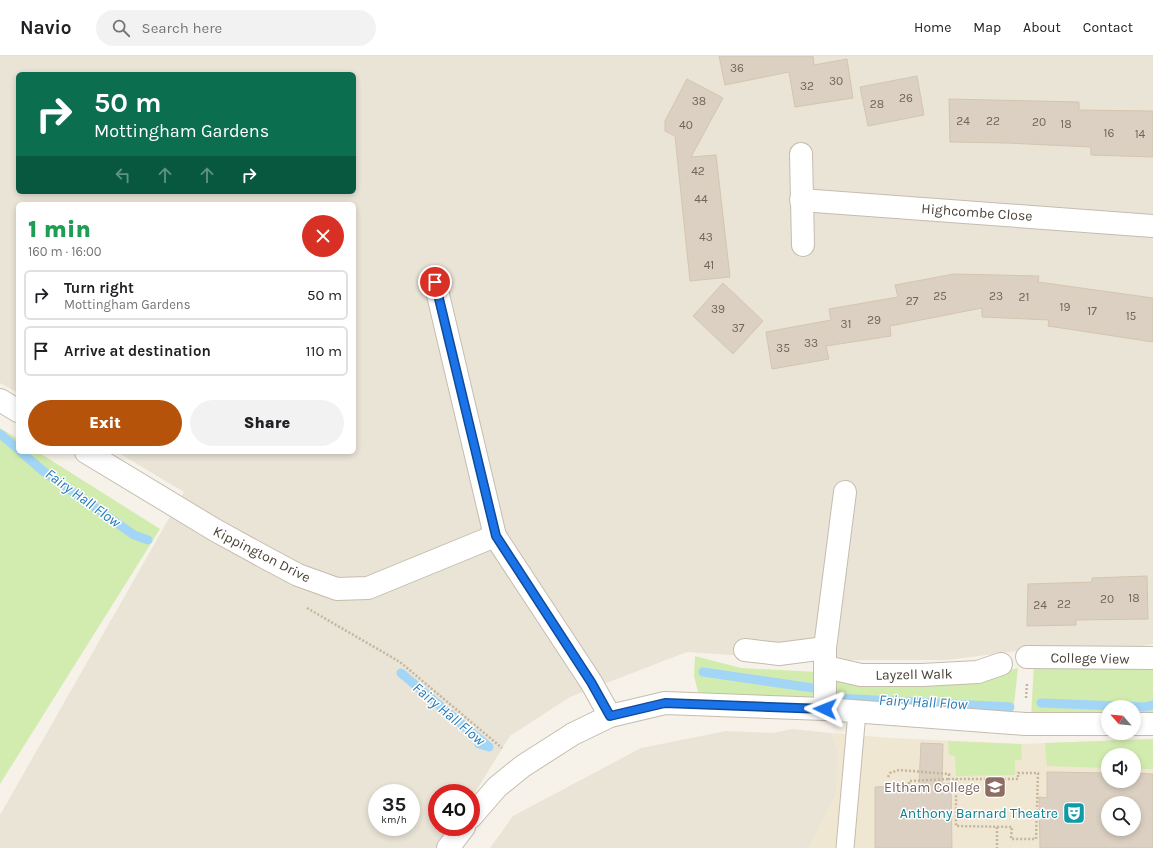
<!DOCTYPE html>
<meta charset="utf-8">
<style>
:root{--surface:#fff;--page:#f2f2f2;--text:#202124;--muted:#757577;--line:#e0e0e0;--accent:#b45309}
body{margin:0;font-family:Karla,sans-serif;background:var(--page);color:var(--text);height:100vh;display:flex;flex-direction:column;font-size:15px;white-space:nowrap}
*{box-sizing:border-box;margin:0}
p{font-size:13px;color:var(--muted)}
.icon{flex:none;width:22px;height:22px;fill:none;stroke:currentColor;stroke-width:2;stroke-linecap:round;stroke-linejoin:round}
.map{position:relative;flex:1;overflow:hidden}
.side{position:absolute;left:16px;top:146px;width:340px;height:252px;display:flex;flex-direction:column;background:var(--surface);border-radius:6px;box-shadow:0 2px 6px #0003}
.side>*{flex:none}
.hud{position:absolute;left:16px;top:16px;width:340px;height:122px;border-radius:6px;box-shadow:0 2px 6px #0003;background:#0b6e4f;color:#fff;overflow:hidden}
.needle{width:26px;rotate:297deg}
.tools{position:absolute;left:1101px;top:644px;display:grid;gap:8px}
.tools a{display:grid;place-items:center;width:40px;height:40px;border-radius:50%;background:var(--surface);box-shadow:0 2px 6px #0003;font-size:20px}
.speed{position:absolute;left:368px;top:728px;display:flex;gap:8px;font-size:20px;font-weight:700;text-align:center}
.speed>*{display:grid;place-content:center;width:52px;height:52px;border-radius:50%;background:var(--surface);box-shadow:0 2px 6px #0003;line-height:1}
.speed small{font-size:10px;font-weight:400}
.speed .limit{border:6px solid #d22;background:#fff;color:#111}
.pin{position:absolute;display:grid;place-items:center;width:34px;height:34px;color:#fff;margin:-17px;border:2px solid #fff;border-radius:50%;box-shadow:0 1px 4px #0007}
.me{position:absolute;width:44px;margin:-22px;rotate:272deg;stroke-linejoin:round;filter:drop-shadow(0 0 3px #0008)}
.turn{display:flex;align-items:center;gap:14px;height:84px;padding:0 12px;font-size:18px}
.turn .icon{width:52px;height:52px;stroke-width:2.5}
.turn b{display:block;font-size:28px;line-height:34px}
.lanes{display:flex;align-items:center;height:38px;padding:0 12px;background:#0003;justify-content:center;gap:20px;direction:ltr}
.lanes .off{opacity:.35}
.round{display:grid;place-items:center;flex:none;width:42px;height:42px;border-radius:21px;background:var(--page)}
.head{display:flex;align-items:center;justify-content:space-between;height:68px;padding:0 12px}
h1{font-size:24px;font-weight:800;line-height:30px;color:#1e9e55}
.action{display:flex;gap:8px;margin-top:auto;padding:8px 12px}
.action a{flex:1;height:46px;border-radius:24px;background:var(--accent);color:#fff;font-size:16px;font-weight:800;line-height:46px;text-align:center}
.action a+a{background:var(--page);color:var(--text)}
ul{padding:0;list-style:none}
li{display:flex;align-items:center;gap:12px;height:50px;margin:0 8px 6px;padding:0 4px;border:2px solid var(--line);border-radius:6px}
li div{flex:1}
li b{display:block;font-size:15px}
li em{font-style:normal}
header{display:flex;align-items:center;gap:24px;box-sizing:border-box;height:56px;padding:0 20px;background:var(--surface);border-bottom:1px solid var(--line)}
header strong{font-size:19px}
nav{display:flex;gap:22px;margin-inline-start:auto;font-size:14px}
.search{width:280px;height:36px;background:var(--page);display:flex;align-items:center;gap:10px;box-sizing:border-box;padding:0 14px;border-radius:22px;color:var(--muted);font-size:15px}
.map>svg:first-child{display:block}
.residential{fill:#eae4d7;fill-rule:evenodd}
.education{fill:#f0e7d2;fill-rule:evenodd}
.green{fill:#d2ecaf}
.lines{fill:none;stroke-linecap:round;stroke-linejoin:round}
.stream{stroke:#a2d5f6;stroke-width:9}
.building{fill:#dbd0c1;stroke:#d4c5b0;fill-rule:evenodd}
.service-casing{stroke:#c5bcae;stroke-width:19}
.minor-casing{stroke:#c5bcae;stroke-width:24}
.tertiary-casing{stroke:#c5bcae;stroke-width:24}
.path{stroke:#c5b59b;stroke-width:2.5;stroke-dasharray:2 2;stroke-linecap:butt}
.service{stroke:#fff;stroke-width:17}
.minor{stroke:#fff;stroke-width:22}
.tertiary{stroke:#fff;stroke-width:22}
.route-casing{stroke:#114b97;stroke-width:10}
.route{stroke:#1a73e8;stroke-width:7}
.labels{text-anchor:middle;stroke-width:3;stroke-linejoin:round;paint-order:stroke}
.number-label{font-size:12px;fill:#6e665a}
.street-label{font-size:14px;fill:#4a4237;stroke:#fff}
.education-label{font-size:14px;fill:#785e54;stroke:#fff;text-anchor:end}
.culture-label{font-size:14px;fill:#0d838f;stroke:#fff;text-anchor:end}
.water-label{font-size:15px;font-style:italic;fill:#267cb6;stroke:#fff}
</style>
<header>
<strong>Navio</strong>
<div class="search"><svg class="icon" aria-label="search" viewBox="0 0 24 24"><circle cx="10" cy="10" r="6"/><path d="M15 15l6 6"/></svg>Search here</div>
<nav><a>Home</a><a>Map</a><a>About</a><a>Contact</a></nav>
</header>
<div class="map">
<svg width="1153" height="792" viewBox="0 0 1153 792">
<rect width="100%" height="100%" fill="#f6f2e9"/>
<g class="residential">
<path d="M0,0h1153v588l-25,4 -112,3 -68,9h-141l-120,-8 -117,45 -60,39 -39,63v-6h-34v34h14l-15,21h-436v-33l184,-323 -67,-40h237v-248h-336v189l-18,-10zM18,18h336v118h-336zM377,737h34v34h-34z"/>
<polygon points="792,673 832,677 837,693 837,737 809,792 490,792 513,760 641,692 726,675 773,677"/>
</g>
<path class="education" d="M832,677l60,5 129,6 132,-5v109h-344l27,-55 1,-44zM1108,699h26v26h-26zM1108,747h26v26h-26z"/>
<g class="green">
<polygon points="0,372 18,383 18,396 38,396 160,473 0,728"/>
<polygon points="695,600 741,612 818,616 816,646 759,645 698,636 694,620"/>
<polygon points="1034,606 1153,609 1153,658 1134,659 1134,651 1108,651 1108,660 1031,662"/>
<polygon points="1018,612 1013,658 831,648 832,625 867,630 990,619"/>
<polygon points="1153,683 1153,713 1134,713 1134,699 1108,699 1108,712 1047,710 1045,687"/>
<polygon points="948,685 1021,688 1022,704 1015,704 1015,719 956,720 955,700 949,699"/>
</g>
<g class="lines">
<g class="stream">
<polyline points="0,378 18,393"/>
<polyline points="21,396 43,415 134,479 148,484"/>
<polyline points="703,616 813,632"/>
<polyline points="401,617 489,691 479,688"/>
<polyline points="836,642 1010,651"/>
<polyline points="1041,647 1145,651 1153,649"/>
</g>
</g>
<g class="building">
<polygon points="719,0 813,0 814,9 847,3 853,42 795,51 789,16 725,29"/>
<polygon points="917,20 924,59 868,70 860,31"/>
<polygon points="687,23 723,42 691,101 716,99 730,221 690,225 675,80 665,75 665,65"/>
<polygon points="949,43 1079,46 1079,54 1153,55 1153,101 1091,99 1091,91 1006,87 950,86"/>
<polygon points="954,218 1039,220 1038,226 1153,242 1153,286 1048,270 1049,264 982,261 982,252 890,270 891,280 826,290 829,303 772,313 766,276 831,264 829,253 898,241 895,229"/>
<polygon points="723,227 763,265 733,298 693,260"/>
<polygon points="1147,520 1148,563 1076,564 1076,569 1027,570 1028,528 1092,526 1092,522"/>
<polygon points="921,687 943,688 942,728 951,727 952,792 875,792 875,731 919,729"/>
<path d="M1047,716l61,1v8h26v-8l19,1v74h-113l-1,-51 8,1zM1108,747h26v26h-26z"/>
</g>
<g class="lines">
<g class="service-casing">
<polyline id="service" points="845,792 857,656"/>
</g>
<g class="minor-casing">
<g id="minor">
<polyline points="801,98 803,189"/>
<polyline points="801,144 1153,170"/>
<polyline points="435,226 495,480 591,626 610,660"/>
<polyline points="0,344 18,355"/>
<polyline points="86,396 215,474 266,502 298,519 337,533 368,532 495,480"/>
<polyline points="745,594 779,598 825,592"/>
<polyline points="1027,601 1153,602"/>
<polyline points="826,611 861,619 922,619 978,616 1001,608"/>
<polyline points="825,653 825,592 845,436"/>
</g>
</g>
<g class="tertiary-casing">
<g id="tertiary">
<polyline points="1134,668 1153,668"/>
<polyline points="471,761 497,731 523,710 573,678 610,660 665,647 825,653 1025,668 1108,668"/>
<polyline points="448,792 464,771"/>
</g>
</g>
<g class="path">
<polyline points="307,552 400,606 502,692"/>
<polyline points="1026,642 1027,627"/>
<polyline points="888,721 890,717 899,714 949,718 949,723 1018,723 1018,717 1038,717 1036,783 1011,783 1012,771 956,770 956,723"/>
<polyline points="909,728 909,725 949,723"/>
<polyline points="997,771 997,792"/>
</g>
<use href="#service" class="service"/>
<use href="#minor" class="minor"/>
<use href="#tertiary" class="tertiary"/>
</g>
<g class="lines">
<g class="route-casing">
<polyline id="route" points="435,226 496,480 591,626 610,660 665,647 825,653"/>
</g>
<use href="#route" class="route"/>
</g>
<defs>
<g id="school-square" transform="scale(1.15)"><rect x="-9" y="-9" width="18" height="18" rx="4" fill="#8d6e63" stroke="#fff"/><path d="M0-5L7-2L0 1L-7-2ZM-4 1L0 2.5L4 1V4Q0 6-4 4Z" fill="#fff"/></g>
<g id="theatre-square" transform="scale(1.15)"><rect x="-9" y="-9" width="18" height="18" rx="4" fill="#0f9aa8" stroke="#fff"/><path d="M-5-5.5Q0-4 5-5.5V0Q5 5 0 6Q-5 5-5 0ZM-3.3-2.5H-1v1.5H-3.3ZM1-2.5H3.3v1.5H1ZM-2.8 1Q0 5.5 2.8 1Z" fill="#fff"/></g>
</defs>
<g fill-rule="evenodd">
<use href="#school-square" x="995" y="731"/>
<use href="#theatre-square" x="1074" y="757"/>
</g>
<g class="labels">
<g class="number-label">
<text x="737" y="16">36</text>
<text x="836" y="29">30</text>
<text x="807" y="34">32</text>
<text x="906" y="46">26</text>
<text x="699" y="49">38</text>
<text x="877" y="52">28</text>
<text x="963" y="69">24</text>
<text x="993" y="69">22</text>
<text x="1039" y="70">20</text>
<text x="1066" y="72">18</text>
<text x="686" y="73">40</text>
<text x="1109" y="81">16</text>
<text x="1140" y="82">14</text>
<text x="698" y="119">42</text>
<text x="701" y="147">44</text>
<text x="706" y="185">43</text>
<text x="709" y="213">41</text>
<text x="940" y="244">25</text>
<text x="996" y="244">23</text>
<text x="1024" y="245">21</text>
<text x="912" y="249">27</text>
<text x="1065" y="255">19</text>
<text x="718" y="257">39</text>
<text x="1092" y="259">17</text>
<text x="1131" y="264">15</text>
<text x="874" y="268">29</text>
<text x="846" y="272">31</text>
<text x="738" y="276">37</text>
<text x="811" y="291">33</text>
<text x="783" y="296">35</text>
<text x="1134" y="546">18</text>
<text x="1107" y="547">20</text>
<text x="1064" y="552">22</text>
<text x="1040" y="553">24</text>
</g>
<g class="street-label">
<text transform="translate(977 156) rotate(4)" y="5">Highcombe Close</text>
<text transform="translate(262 498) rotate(27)" y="5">Kippington Drive</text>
<text transform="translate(1090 602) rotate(1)" y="5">College View</text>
<text transform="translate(914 618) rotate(-1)" y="5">Layzell Walk</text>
</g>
<g class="education-label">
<text x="980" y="736">Eltham College</text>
</g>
<g class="culture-label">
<text x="1058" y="762">Anthony Barnard Theatre</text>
</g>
<g class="water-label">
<text transform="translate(83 442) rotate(36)" y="5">Fairy Hall Flow</text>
<text transform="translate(923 646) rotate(3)" y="5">Fairy Hall Flow</text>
<text transform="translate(449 658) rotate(40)" y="5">Fairy Hall Flow</text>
</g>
</g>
</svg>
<div class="tools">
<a><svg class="needle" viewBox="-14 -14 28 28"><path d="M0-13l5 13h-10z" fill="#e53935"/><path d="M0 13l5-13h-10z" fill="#757577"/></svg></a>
<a><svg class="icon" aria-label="sound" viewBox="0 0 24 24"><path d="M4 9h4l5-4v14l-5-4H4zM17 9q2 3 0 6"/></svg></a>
<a><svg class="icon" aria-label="search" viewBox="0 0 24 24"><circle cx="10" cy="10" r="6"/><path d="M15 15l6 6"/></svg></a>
</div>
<div class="speed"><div>35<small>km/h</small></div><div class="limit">40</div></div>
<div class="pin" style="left:435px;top:226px;background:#d93025"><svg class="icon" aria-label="arrive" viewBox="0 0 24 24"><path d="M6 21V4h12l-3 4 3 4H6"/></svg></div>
<svg class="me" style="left:825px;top:653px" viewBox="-20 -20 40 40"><path d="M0-17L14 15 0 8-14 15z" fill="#1a73e8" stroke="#fff" stroke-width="4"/></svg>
<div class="hud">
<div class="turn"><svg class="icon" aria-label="right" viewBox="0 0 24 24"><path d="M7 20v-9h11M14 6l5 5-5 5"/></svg><div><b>50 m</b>Mottingham Gardens</div></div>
<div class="lanes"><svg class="icon off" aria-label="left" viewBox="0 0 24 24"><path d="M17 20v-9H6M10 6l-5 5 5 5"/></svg><svg class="icon off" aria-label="ahead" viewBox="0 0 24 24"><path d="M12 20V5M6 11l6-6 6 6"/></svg><svg class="icon off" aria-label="ahead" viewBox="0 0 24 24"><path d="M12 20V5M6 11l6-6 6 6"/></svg><svg class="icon" aria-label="right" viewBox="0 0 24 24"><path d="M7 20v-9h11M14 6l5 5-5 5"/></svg></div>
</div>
<section class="side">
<div class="head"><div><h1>1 min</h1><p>160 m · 16:00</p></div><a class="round" style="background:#d93025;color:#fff"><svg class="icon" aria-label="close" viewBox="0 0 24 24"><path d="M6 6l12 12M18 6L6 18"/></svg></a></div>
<ul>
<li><svg class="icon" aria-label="right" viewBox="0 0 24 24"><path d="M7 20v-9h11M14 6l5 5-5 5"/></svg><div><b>Turn right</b><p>Mottingham Gardens</p></div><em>50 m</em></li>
<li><svg class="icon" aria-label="arrive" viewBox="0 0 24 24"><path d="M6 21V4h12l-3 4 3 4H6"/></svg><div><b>Arrive at destination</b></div><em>110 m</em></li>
</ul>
<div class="action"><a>Exit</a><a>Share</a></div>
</section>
</div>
